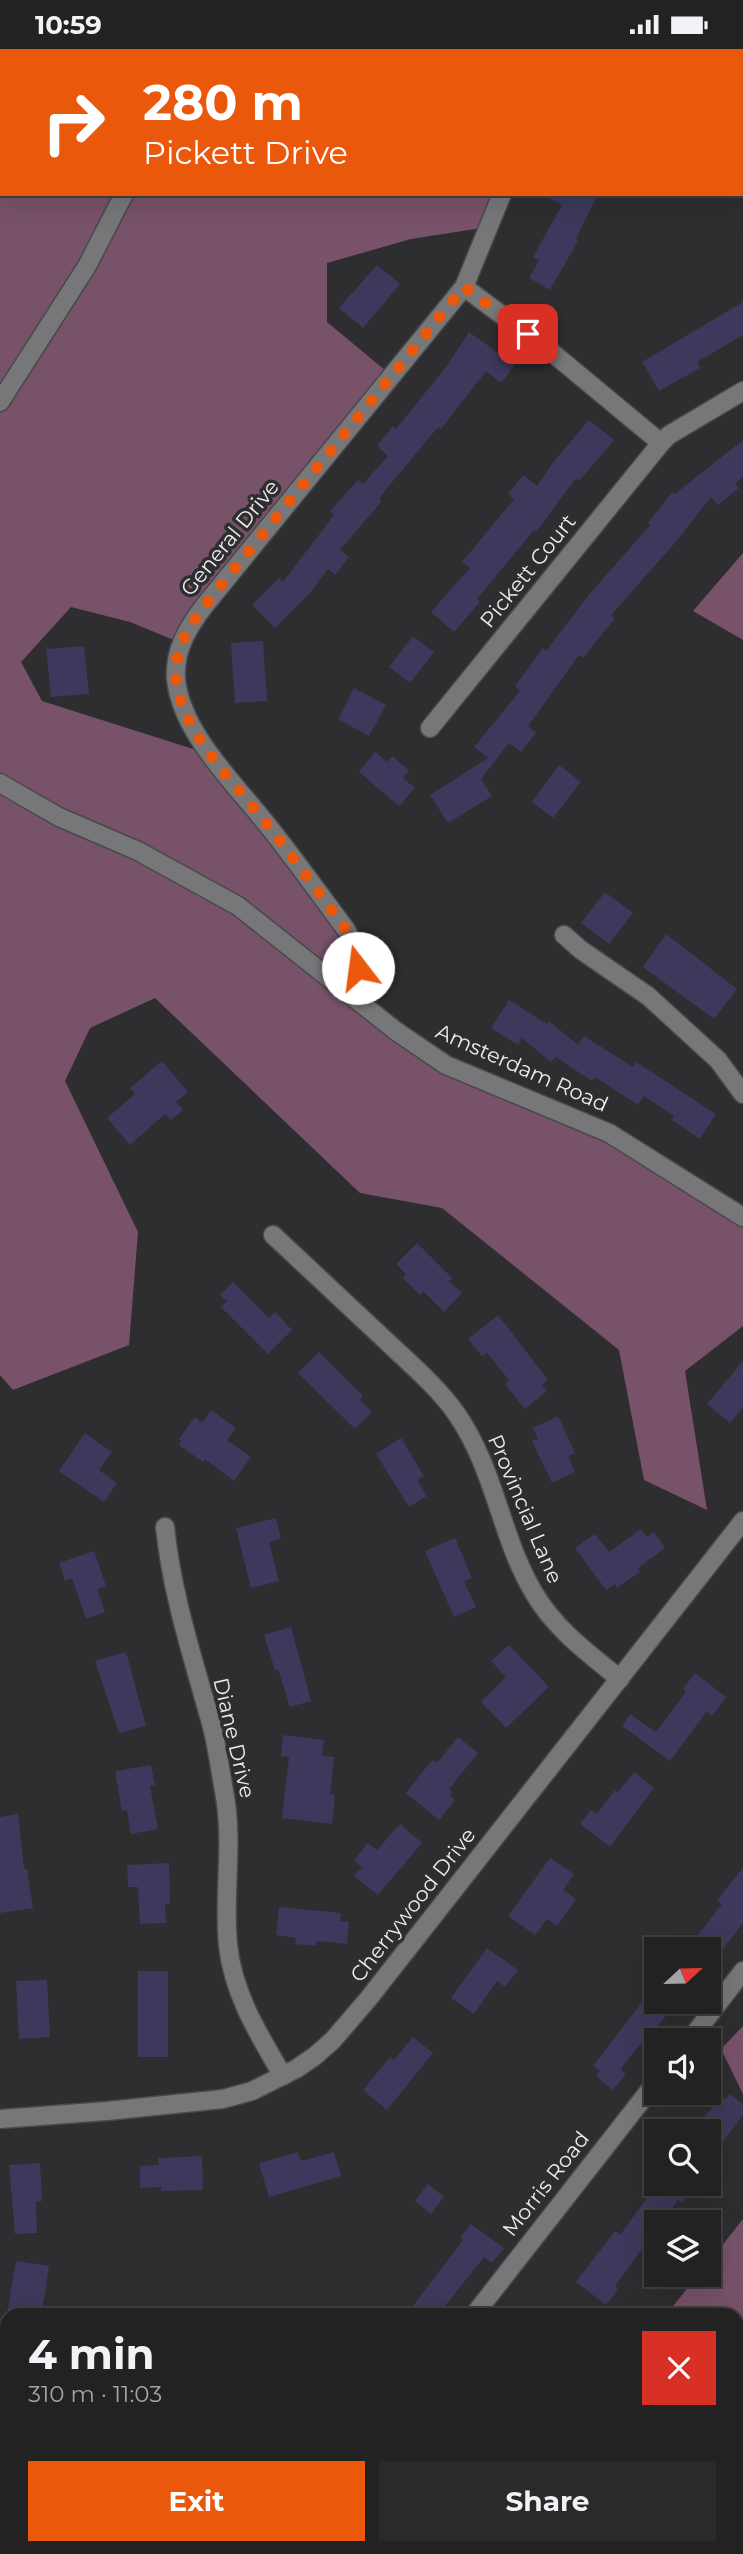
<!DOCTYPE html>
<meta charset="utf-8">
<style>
:root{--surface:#222223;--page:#2a2a2b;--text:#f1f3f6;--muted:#a2a4a6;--line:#3f3f41;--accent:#ea580c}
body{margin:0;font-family:Montserrat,sans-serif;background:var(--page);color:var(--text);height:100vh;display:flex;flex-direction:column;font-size:26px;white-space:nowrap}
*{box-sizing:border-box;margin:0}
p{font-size:23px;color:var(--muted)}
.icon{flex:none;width:38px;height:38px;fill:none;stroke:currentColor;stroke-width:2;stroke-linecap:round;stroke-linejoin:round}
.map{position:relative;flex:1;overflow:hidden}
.drawer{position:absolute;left:0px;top:2259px;width:744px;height:247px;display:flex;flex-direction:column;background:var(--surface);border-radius:21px 21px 0 0;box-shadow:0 7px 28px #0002,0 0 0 2px var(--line)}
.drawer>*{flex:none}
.top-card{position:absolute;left:0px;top:0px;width:744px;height:147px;box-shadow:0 7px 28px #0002,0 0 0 2px var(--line);background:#ea580c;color:#fff;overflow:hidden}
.needle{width:46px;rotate:68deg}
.buttons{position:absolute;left:644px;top:1888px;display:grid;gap:14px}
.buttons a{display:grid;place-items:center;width:77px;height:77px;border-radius:0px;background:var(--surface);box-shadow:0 7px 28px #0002,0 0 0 2px var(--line);font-size:35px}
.pin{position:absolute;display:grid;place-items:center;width:60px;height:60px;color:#fff;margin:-30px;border-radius:14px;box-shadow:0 4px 10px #0006}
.me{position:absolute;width:77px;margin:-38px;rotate:345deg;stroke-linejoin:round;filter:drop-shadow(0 0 5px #0008)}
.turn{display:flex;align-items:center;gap:24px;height:147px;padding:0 28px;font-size:32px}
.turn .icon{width:91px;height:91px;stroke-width:2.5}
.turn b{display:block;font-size:49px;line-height:60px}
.round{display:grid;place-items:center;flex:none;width:74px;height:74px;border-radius:0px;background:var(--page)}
.headline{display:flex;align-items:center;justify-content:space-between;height:119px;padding:0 28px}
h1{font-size:42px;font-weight:700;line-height:52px}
.primary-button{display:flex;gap:14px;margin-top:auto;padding:14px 28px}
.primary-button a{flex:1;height:80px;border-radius:0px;background:var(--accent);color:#fff;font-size:28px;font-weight:700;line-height:80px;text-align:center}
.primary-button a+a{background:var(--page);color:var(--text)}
.status{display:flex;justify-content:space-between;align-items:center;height:49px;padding:0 35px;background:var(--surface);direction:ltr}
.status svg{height:19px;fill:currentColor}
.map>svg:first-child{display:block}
.forest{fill:#785269}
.building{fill:#3c395c}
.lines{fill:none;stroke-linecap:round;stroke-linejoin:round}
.minor-casing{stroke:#49494a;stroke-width:21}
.tertiary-casing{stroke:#49494a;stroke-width:21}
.minor{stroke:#777679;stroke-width:18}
.tertiary{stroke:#777679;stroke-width:18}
.route{stroke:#ea580c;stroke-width:12;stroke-dasharray:0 21.6}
.labels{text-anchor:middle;stroke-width:7;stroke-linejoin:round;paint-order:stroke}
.street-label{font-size:21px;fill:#ececed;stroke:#2e2d2f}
</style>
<div class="status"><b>10:59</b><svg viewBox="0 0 49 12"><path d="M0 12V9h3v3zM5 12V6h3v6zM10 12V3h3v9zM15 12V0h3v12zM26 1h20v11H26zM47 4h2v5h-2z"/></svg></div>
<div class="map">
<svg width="743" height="2505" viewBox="0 0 743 2505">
<rect width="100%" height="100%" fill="#2e2d2f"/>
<g class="forest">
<polygon points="0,0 464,2 2,2 2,145 502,145 488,178 411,190 327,214 327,273 392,327 181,594 130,573 71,558 21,613 42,652 212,706 347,882 357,951 422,1001 556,1059 743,1168 743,1277 685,1322 707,1461 644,1431 619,1301 442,1159 360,1144 155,949 90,979 65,1032 138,1183 129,1296 13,1341 0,1326"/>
<polygon points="743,504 743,591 693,562"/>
<polygon points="743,1977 743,2045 721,2000"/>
<polygon points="743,2170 743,2403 737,2400 737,2266 666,2266 698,2226 709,2226 709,2213"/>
</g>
<g class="building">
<polygon points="541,145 598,145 576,190 578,192 550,241 529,229 539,211 533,208 562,156"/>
<polygon points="377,216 400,235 363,279 339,259"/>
<polygon points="743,253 743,286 697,313 700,319 659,342 642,313"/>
<polygon points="469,283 515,316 501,334 486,322 441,380 438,378 379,449 382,452 340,501 349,508 335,526 328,520 310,544 275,579 252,556 279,529 283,533 334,466 330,462 358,431 363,435 388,407 377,397 393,377 396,380 446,318"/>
<polygon points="589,371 614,391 579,432 576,429 536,483 534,481 477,550 480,553 454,583 431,563 470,519 462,513 514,450 508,445 523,426 537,437 555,411"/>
<polygon points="743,391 743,428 735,434 739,439 718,456 711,448 674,495 611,566 615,569 583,609 579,606 528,677 536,684 521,703 509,694 481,730 492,747 448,774 430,746 488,709 474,698 520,642 515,637 543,599 546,602 587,548 650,476 648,474 672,443 675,445"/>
<polygon points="413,587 434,603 410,634 389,618"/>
<polygon points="263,592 267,652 235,654 231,594"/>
<polygon points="84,597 89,645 51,648 46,600"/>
<polygon points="354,639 386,656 369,687 338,670"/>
<polygon points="375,703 387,713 392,707 409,721 403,729 415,739 399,757 359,723"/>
<polygon points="559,716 581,733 553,769 532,753"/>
<polygon points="605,843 633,864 609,895 581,874"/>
<polygon points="666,885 737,940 714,970 643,918"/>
<polygon points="509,951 547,975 549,972 578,996 584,987 633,1018 636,1013 716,1065 700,1090 672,1071 674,1067 644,1047 638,1056 595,1028 592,1032 556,1008 551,1013 522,989 518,996 491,979"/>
<polygon points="162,1012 188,1043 176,1053 183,1061 171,1071 165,1065 130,1096 107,1069 135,1045 130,1039"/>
<polygon points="417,1194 452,1229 449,1232 462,1244 444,1263 423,1242 420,1246 403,1229 406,1225 396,1215"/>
<polygon points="233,1233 269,1269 275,1263 292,1281 268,1305 221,1258 227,1252 220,1246"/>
<polygon points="498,1266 548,1331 542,1336 547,1342 525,1360 505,1335 509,1331 487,1304 482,1307 468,1290"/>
<polygon points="319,1303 363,1347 360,1351 372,1363 355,1380 298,1324"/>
<polygon points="743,1312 743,1359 730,1374 707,1355"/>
<polygon points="211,1361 236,1379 227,1391 251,1408 234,1432 205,1410 203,1413 179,1396 181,1392 179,1390 195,1368 202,1374"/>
<polygon points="558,1367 575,1404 568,1407 575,1423 552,1434 532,1392 538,1390 533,1379"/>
<polygon points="85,1384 112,1403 99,1421 117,1434 104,1453 59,1422"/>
<polygon points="401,1389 424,1427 417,1431 427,1447 409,1458 376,1405"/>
<polygon points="276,1469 281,1490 269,1493 279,1532 251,1539 236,1479"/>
<polygon points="641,1480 647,1488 654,1483 665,1499 638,1519 640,1523 617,1539 615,1535 606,1541 575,1499 595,1485 609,1503"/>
<polygon points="455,1489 472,1529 464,1532 476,1558 454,1568 425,1502"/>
<polygon points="94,1502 106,1537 97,1540 105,1563 86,1570 72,1529 65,1532 59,1514"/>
<polygon points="291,1578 311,1652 290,1658 278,1620 275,1621 264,1586"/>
<polygon points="509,1596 549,1638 506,1679 481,1653 506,1628 491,1612"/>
<polygon points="126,1603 146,1677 119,1684 95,1612"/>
<polygon points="695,1624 726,1648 712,1667 707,1662 670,1712 622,1677 630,1665 656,1683 686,1643 683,1640"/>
<polygon points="283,1686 324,1691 322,1707 334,1708 330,1745 335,1746 332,1775 282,1769 289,1708 281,1707"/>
<polygon points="458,1688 478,1704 449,1740 452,1743 450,1746 455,1751 439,1771 406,1744 432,1711 437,1714"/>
<polygon points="151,1716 155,1736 150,1737 158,1780 131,1785 127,1761 122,1762 115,1722"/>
<polygon points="634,1723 654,1739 610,1798 580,1775 591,1761 597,1765 615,1741 618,1743"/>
<polygon points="18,1765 24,1820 27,1820 33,1859 0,1864 0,1768"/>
<polygon points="400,1775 422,1794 378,1846 354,1827 362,1818 354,1811 368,1794 377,1801"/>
<polygon points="550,1809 574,1825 563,1841 576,1850 557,1877 547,1870 535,1886 508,1867"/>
<polygon points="169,1814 170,1855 165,1855 166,1874 140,1875 138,1838 128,1838 127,1816"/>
<polygon points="743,1819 743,1874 723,1900 687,1900 722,1855 717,1851"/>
<polygon points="279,1858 341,1864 340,1872 349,1873 347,1895 317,1892 316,1897 295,1895 296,1889 276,1886"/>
<polygon points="487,1899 518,1921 505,1938 497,1932 474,1965 451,1949"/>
<rect x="138" y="1922" width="30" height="86"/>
<polygon points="47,1931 50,1988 19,1990 16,1932"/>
<polygon points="656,1935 656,1953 677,1953 646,1992 644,1991 625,2014 621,2021 626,2025 613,2041 596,2027 600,2022 593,2017"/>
<polygon points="413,1988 433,2004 387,2061 363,2041 390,2008 394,2011"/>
<polygon points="730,2045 743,2055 743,2066 709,2111 709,2082 691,2082 722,2048 725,2051"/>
<polygon points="298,2103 301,2112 334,2103 341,2127 269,2148 259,2114"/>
<polygon points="202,2107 203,2141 161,2142 161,2138 140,2139 140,2117 159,2116 158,2109"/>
<polygon points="40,2114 42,2152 36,2153 37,2184 15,2185 9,2116"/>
<polygon points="428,2135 444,2148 431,2165 415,2152"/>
<polygon points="657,2135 697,2135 682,2154 678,2151 661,2174 656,2174 656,2180 615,2237 618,2240 606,2256 576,2233 615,2182 620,2186"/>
<polygon points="471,2175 504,2199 492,2214 484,2208 445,2257 456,2266 406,2266 463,2191 460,2189"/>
<polygon points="16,2212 49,2217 42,2262 36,2261 35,2266 7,2266"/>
</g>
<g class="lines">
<g class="minor-casing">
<g id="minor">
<polyline points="560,2 561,0"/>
<polyline points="464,238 549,301 661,394"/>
<polyline points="430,679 661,394 669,386 743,342"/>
<polyline points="564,886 581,901 648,947 718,1011 743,1045"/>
<path d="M357,951c1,-25 1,-47 -10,-69 -26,-35 -51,-70 -78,-104 -32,-41 -88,-94 -93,-148 -2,-29 12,-52 29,-74l259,-318 38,-93"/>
<path d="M273,1186c36,34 73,68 109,102 25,24 54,48 74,76 40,58 44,123 78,180 21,36 54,60 86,86"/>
<path d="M165,1478c7,68 28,131 46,196 6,22 9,46 13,68 10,50 -1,103 4,154 5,49 31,90 55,131"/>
<polyline points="689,1992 743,1922"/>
<polyline points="0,2070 107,2062 223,2050 252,2042 296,2020 315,2007 333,1991 369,1949 743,1472"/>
<polyline points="474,2266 656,2033"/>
<polyline points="633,2499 645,2505"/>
</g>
</g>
<g class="tertiary-casing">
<g id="tertiary">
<polyline points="168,0 168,2"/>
<polyline points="0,353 87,217 124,145"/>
<polyline points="0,734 59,768 138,802 238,857 396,982 446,1016 609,1084 743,1168"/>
</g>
</g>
<use href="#minor" class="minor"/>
<use href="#tertiary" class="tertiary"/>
</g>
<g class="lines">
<path class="route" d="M358,919l-6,-26 -5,-11c-26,-35 -51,-70 -78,-104 -32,-42 -88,-94 -93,-148 -2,-29 12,-52 29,-74l259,-318 64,47"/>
</g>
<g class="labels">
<g class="street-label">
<text transform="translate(230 489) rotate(-51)" y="7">General Drive</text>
<text transform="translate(528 522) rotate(-51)" y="7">Pickett Court</text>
<text transform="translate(522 1019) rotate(24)" y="7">Amsterdam Road</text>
<text transform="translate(525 1460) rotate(67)" y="7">Provincial Lane</text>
<text transform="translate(234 1689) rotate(77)" y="7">Diane Drive</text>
<text transform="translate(413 1856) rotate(-52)" y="7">Cherrywood Drive</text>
<text transform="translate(546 2135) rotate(-52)" y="7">Morris Road</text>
</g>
</g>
</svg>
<div class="buttons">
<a><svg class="needle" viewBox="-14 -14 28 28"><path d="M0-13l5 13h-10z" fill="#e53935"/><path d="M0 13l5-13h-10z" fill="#a2a4a6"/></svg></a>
<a><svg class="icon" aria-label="sound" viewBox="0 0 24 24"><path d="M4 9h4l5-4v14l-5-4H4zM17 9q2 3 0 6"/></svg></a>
<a><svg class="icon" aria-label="search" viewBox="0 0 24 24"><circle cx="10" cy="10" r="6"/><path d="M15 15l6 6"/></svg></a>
<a><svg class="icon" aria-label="layers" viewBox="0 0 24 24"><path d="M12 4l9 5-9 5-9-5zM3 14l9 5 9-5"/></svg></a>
</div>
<div class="pin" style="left:528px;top:285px;background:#d93025"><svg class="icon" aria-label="arrive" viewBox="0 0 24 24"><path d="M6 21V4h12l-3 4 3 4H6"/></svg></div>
<svg class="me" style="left:358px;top:919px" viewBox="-20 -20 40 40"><circle r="19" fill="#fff"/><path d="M0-13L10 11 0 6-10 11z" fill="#ea580c"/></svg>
<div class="top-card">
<div class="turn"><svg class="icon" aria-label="right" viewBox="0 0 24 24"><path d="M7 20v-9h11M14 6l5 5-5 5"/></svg><div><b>280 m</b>Pickett Drive</div></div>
</div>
<section class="drawer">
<div class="headline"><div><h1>4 min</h1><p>310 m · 11:03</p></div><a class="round" style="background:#d93025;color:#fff"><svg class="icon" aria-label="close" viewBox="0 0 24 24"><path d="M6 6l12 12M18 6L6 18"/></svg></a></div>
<div class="primary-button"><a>Exit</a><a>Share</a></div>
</section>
</div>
